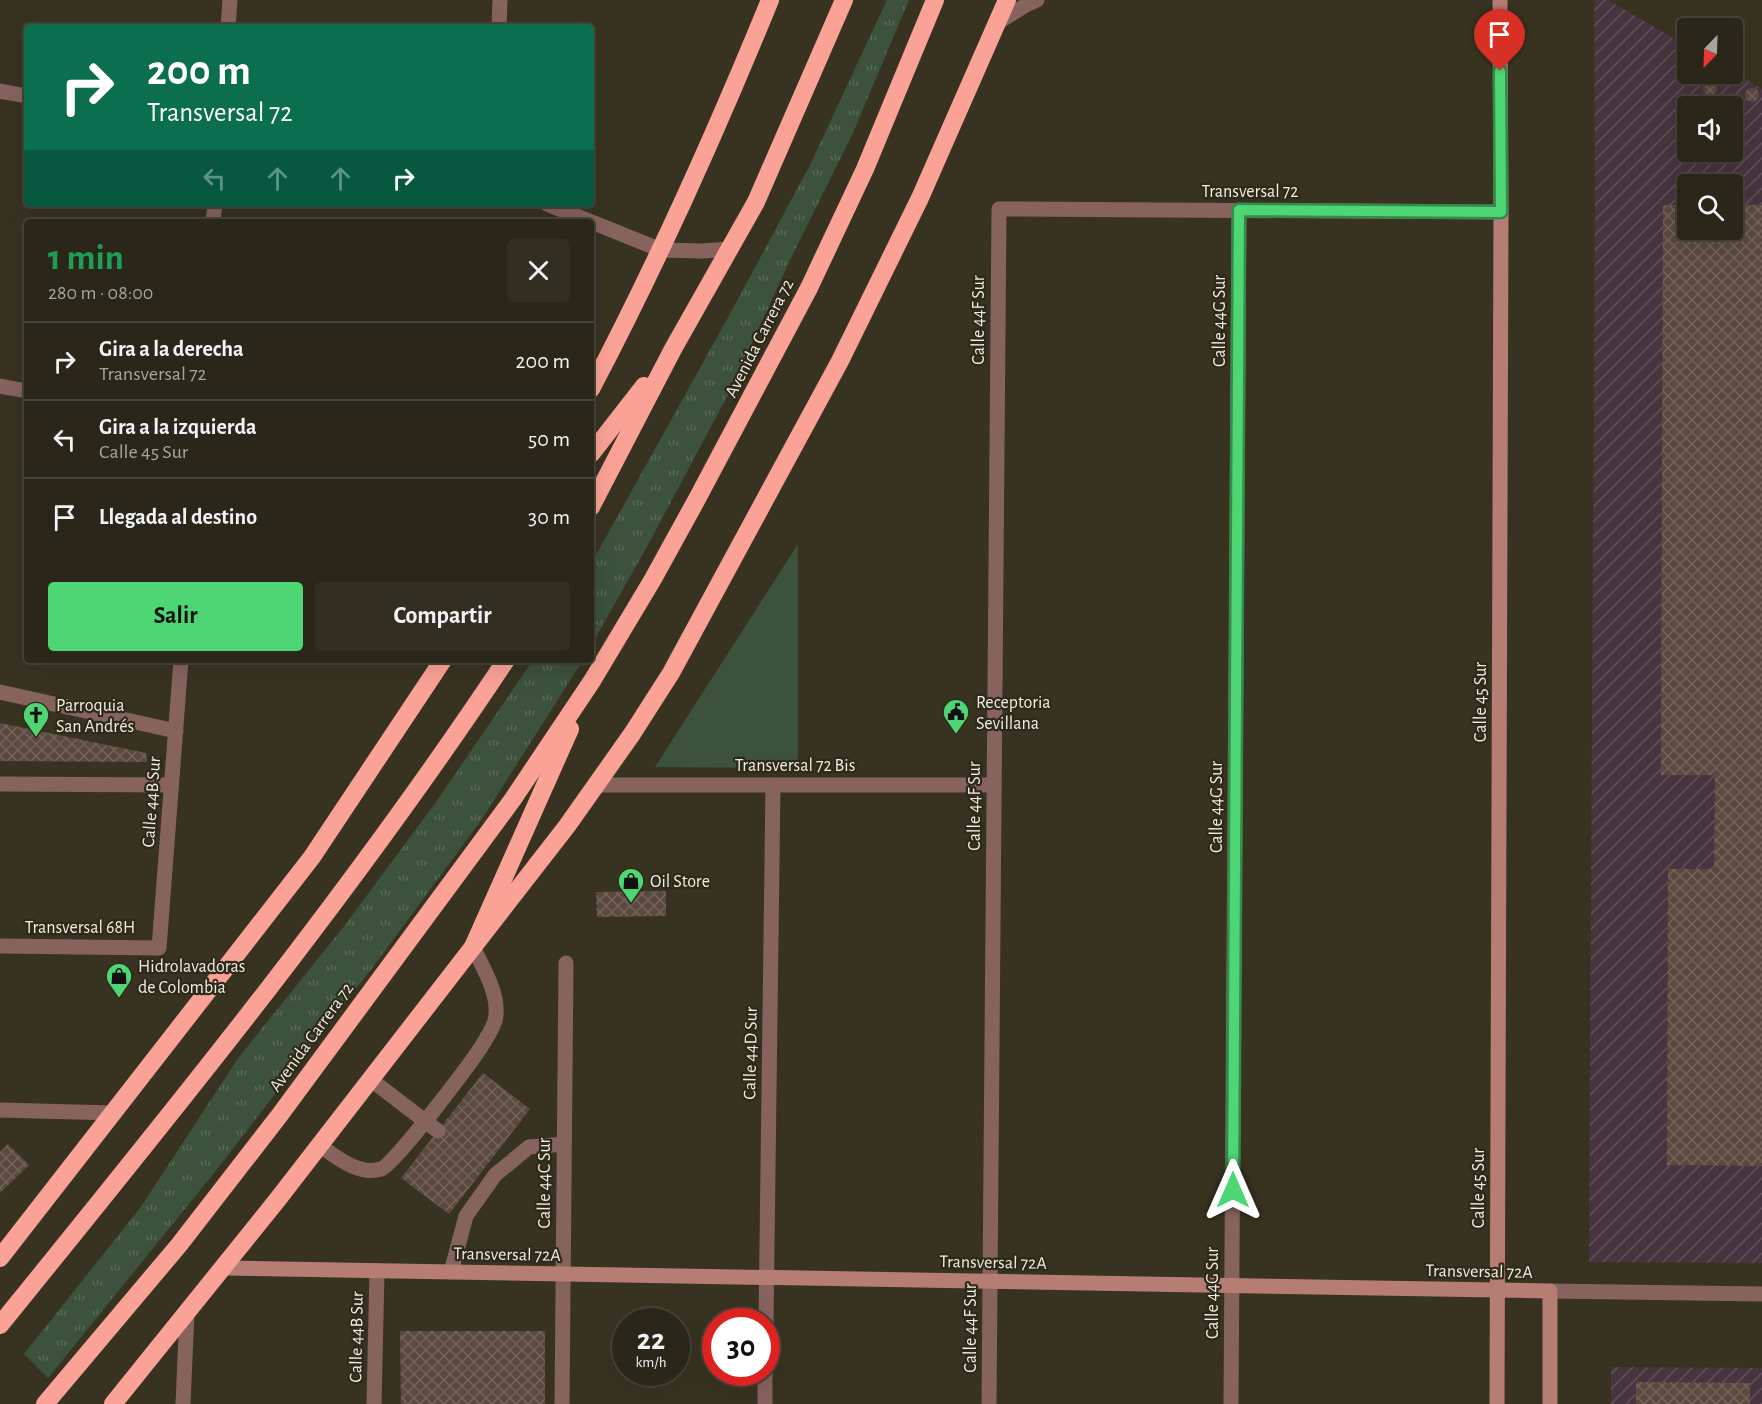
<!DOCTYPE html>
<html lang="es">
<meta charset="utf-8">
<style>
:root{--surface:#2a2619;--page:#322e22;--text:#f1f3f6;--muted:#a5a5a2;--line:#464338;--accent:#4ed675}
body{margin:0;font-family:"Alegreya Sans",sans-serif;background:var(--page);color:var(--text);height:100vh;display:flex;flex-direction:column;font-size:22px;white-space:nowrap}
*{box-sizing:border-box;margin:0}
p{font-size:20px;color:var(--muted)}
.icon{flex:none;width:33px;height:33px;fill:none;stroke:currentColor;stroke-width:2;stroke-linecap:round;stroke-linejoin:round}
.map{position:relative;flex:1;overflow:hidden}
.details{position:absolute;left:24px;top:219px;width:570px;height:444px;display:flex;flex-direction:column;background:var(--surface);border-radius:6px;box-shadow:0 6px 24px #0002,0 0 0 2px var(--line)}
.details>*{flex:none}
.banner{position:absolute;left:24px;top:24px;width:570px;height:183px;border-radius:6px;box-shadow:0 6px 24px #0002,0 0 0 2px var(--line);background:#0b6e4f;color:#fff;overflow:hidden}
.needle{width:39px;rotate:203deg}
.buttons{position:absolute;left:1677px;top:18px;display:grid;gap:12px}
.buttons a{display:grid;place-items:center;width:66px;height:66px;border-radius:6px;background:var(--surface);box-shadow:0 6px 24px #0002,0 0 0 2px var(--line);font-size:30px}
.speed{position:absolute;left:612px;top:1308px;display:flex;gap:12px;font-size:30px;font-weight:700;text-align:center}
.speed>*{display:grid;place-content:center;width:78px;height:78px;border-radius:50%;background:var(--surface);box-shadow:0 6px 24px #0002,0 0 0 2px var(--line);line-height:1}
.speed small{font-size:15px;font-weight:400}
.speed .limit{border:9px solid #d22;background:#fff;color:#111}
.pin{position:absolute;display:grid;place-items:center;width:51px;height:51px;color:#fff;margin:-62px -26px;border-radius:50% 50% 50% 0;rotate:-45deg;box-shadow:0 0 6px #0007}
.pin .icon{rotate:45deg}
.me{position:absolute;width:66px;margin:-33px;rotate:0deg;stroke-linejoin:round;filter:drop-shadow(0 0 4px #0008)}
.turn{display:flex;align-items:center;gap:21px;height:126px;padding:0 24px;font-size:27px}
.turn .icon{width:78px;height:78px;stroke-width:2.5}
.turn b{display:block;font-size:42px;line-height:51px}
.lanes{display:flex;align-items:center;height:57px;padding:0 24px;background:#0003;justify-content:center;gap:30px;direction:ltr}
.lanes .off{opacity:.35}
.round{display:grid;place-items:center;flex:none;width:63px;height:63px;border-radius:6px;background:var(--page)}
.summary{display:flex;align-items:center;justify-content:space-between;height:102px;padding:0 24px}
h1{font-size:36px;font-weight:700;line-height:45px;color:#1e9e55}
.cta{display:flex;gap:12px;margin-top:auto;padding:12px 24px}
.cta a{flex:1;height:69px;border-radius:6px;background:var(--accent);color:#111;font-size:24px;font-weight:700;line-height:69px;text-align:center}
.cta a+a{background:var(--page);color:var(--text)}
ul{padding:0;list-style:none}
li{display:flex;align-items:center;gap:18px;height:78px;padding:0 24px;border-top:2px solid var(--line)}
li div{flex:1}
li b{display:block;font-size:22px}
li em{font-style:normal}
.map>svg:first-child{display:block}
.industrial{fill:url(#industrial-furrows);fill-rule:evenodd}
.grass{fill:url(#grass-tufts)}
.park{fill:#3c523d}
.building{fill:url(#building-cross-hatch)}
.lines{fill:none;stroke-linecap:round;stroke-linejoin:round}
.lane{stroke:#87635e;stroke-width:15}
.street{stroke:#87635e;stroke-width:15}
.secondary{stroke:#b67d75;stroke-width:15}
.highway{stroke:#fba296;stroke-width:18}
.route-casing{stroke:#338b4c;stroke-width:15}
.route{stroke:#4ed675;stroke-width:10}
.labels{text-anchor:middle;stroke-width:4.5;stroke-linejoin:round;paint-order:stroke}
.street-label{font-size:18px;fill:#efece1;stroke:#2e2918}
.poi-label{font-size:18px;fill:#efece1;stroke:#2e2918;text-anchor:start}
</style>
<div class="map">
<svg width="1762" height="1404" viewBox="0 0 1762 1404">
<defs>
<pattern id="industrial-furrows" width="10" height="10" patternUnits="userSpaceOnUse" patternTransform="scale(1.5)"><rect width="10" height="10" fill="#47343e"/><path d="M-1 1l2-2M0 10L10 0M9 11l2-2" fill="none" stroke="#62525a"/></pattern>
<pattern id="grass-tufts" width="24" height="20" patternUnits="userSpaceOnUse" patternTransform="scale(1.5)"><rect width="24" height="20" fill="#3c523d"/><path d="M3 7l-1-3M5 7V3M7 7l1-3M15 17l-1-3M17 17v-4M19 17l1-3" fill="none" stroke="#586b59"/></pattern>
<pattern id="building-cross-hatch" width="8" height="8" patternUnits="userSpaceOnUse" patternTransform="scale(1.5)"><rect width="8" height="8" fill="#5b493f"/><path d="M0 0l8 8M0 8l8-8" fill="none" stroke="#73635a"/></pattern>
</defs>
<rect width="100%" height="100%" fill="#383321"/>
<g class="industrial">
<path d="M1594,0h14l79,46 1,28h44l1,-2 29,17v1174l-173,-1 6,-1069zM1688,106h44v46h-44zM1688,184h44v46h-44z"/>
<polygon points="1611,1367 1762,1368 1762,1404 1611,1404"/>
</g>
<g class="grass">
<polygon points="887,0 909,0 853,133 791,258 730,391 649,543 591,646 591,564 731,312 809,167"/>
<polygon points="533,660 583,660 482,819 379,959 218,1168 48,1378 24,1354 140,1208 239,1057 345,925 436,802"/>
</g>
<polygon class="park" points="798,544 798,768 655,767"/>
<g class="building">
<circle cx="1710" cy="88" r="7"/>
<circle cx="1752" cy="95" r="7"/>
<polygon points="1708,98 1715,99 1718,106 1703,106 1704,101"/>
<polygon points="1709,152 1734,152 1729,156 1722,159 1713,157"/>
<polygon points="1663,205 1688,205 1688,230 1732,230 1732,205 1762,205 1762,1166 1667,1165 1668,869 1714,869 1715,775 1661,775"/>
<polygon points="0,723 146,753 147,762 0,761"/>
<polygon points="666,891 666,916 597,917 596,892"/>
<polygon points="483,1073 530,1109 449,1214 401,1178"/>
<polygon points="8,1144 29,1165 0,1193 0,1152"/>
<polygon points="400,1331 545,1331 545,1404 401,1404"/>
<polygon points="1636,1382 1750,1383 1750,1404 1636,1404"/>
</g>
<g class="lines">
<g class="lane">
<polyline points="997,23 1026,5 1037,0"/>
<polyline points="370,1079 438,1131"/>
<path d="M319,1145c18,12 39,31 62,24 13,-4 97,-114 106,-132 3,-4 6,-11 8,-16 6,-25 -12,-53 -22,-74"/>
<polyline points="451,1272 466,1216 495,1175 529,1147 564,1144"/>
</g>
<g class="street">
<polyline points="228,27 230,0"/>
<polyline points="499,27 500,0"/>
<polyline points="0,91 27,96"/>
<polyline points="547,204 661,250 702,251 730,249"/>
<polyline points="213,222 215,204"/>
<polyline points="0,386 27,391"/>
<polyline points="0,692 176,731"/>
<polyline points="0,784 171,785"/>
<polyline points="596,785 994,785"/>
<polyline points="0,946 159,948 181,660"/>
<polyline points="0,1110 114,1113"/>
<polyline points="1550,1291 1762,1294"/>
<polyline points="766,1322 773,785"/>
<polyline points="183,1404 187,1312"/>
<polyline points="374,1404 377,1271"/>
<polyline points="562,1404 566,963"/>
<polyline points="765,1404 765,1372"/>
<polyline points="989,1404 999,209 1501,212"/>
<polyline points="1231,1404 1239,210"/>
</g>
<g class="secondary">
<polyline points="223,1268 1550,1291 1550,1404"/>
<polyline points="1497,1404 1501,212 1500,0"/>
</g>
<g class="highway">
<path d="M591,389c67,-127 125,-257 179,-389"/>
<polyline points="591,454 644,386"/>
<polyline points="591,507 673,349 756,202 844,0"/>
<polyline points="473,947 567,826 632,734 671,673 840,361 920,198 1007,0"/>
<polyline points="0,1258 312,857 443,660"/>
<path d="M0,1325c175,-216 352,-433 506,-665"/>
<polyline points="45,1404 179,1245 279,1116 513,799 592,681 653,579 697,499 809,288 865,169 935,0"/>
<polyline points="113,1404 278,1199 473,947 570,729"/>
</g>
</g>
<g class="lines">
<g class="route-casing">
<polyline id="route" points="1233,1190 1239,210 1501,212 1500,71"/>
</g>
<use href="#route" class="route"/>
</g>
<defs>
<g id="civic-pin" transform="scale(1.35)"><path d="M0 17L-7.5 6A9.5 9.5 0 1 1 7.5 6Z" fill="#4ed675" stroke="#2e2918"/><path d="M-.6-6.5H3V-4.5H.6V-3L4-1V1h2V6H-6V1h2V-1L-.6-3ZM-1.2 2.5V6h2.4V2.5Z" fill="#111"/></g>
<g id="church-pin" transform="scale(1.35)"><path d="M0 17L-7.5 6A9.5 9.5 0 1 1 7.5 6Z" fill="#4ed675" stroke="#2e2918"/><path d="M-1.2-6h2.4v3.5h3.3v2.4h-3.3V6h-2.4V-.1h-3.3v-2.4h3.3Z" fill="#111"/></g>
<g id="shop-pin" transform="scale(1.35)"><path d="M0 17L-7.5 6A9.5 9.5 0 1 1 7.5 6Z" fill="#4ed675" stroke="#2e2918"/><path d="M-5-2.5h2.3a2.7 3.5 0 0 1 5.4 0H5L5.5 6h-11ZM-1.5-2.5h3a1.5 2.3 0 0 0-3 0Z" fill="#111"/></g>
</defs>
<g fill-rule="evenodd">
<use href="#civic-pin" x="956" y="712"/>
<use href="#church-pin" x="36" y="715"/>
<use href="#shop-pin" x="631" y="881"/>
<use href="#shop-pin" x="119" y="976"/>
</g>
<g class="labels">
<g class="street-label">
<text x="1250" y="197">Transversal 72</text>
<text transform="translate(978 320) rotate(-90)" y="6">Calle 44F Sur</text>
<text transform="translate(1219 321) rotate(-90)" y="6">Calle 44G Sur</text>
<text transform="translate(759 338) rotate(-63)" y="6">Avenida Carrera 72</text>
<text transform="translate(1480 702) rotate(-90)" y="6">Calle 45 Sur</text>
<text x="795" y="771">Transversal 72 Bis</text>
<text transform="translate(151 802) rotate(-86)" y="6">Calle 44B Sur</text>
<text transform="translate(974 806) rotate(-90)" y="6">Calle 44F Sur</text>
<text transform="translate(1216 807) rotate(-90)" y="6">Calle 44G Sur</text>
<text x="80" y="933">Transversal 68H</text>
<text transform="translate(311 1037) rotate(-54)" y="6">Avenida Carrera 72</text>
<text transform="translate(750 1053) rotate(-89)" y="6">Calle 44D Sur</text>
<text transform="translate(544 1183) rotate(-90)" y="6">Calle 44C Sur</text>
<text transform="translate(1478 1188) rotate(-90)" y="6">Calle 45 Sur</text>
<text transform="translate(507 1254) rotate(1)" y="6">Transversal 72A</text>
<text transform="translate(993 1262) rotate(1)" y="6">Transversal 72A</text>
<text transform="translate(1479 1271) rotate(1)" y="6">Transversal 72A</text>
<text transform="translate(1212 1293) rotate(-90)" y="6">Calle 44G Sur</text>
<text transform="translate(970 1328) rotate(-90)" y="6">Calle 44F Sur</text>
<text transform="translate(356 1337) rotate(-89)" y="6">Calle 44B Sur</text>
</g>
<g class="poi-label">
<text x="976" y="708">Receptoria<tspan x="976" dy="21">Sevillana</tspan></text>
<text x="56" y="711">Parroquia<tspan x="56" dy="21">San Andrés</tspan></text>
<text x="650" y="887">Oil Store</text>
<text x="138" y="972">Hidrolavadoras<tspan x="138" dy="21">de Colombia</tspan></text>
</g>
</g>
</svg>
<div class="buttons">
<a><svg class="needle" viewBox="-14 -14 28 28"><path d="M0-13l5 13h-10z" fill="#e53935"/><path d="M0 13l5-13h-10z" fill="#a5a5a2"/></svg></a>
<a><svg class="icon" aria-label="sound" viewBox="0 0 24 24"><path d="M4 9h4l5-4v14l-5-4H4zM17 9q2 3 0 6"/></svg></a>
<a><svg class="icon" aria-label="search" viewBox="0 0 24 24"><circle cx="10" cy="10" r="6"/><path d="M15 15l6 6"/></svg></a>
</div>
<div class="speed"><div>22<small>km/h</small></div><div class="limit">30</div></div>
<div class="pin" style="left:1500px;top:71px;background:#d93025"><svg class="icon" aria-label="arrive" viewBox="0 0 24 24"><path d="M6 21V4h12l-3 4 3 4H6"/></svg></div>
<svg class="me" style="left:1233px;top:1190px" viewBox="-20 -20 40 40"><path d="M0-17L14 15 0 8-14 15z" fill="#4ed675" stroke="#fff" stroke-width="4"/></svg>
<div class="banner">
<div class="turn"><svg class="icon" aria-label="right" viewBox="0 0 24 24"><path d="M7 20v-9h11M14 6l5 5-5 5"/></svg><div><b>200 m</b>Transversal 72</div></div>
<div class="lanes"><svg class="icon off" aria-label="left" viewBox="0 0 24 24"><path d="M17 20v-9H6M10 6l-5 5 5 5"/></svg><svg class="icon off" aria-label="ahead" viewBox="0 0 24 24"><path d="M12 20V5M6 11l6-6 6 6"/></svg><svg class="icon off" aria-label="ahead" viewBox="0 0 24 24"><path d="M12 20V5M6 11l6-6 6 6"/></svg><svg class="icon" aria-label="right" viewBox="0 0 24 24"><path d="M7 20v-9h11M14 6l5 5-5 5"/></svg></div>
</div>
<section class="details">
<div class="summary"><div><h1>1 min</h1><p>280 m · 08:00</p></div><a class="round"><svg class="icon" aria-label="close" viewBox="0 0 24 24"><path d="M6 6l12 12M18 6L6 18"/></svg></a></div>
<ul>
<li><svg class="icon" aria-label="right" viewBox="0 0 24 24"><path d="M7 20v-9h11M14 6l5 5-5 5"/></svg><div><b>Gira a la derecha</b><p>Transversal 72</p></div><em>200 m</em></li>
<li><svg class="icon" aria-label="left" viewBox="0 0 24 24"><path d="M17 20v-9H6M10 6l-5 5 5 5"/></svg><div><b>Gira a la izquierda</b><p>Calle 45 Sur</p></div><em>50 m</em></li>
<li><svg class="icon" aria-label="arrive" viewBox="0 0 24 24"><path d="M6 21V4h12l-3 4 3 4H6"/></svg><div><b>Llegada al destino</b></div><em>30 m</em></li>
</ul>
<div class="cta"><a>Salir</a><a>Compartir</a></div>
</section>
</div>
